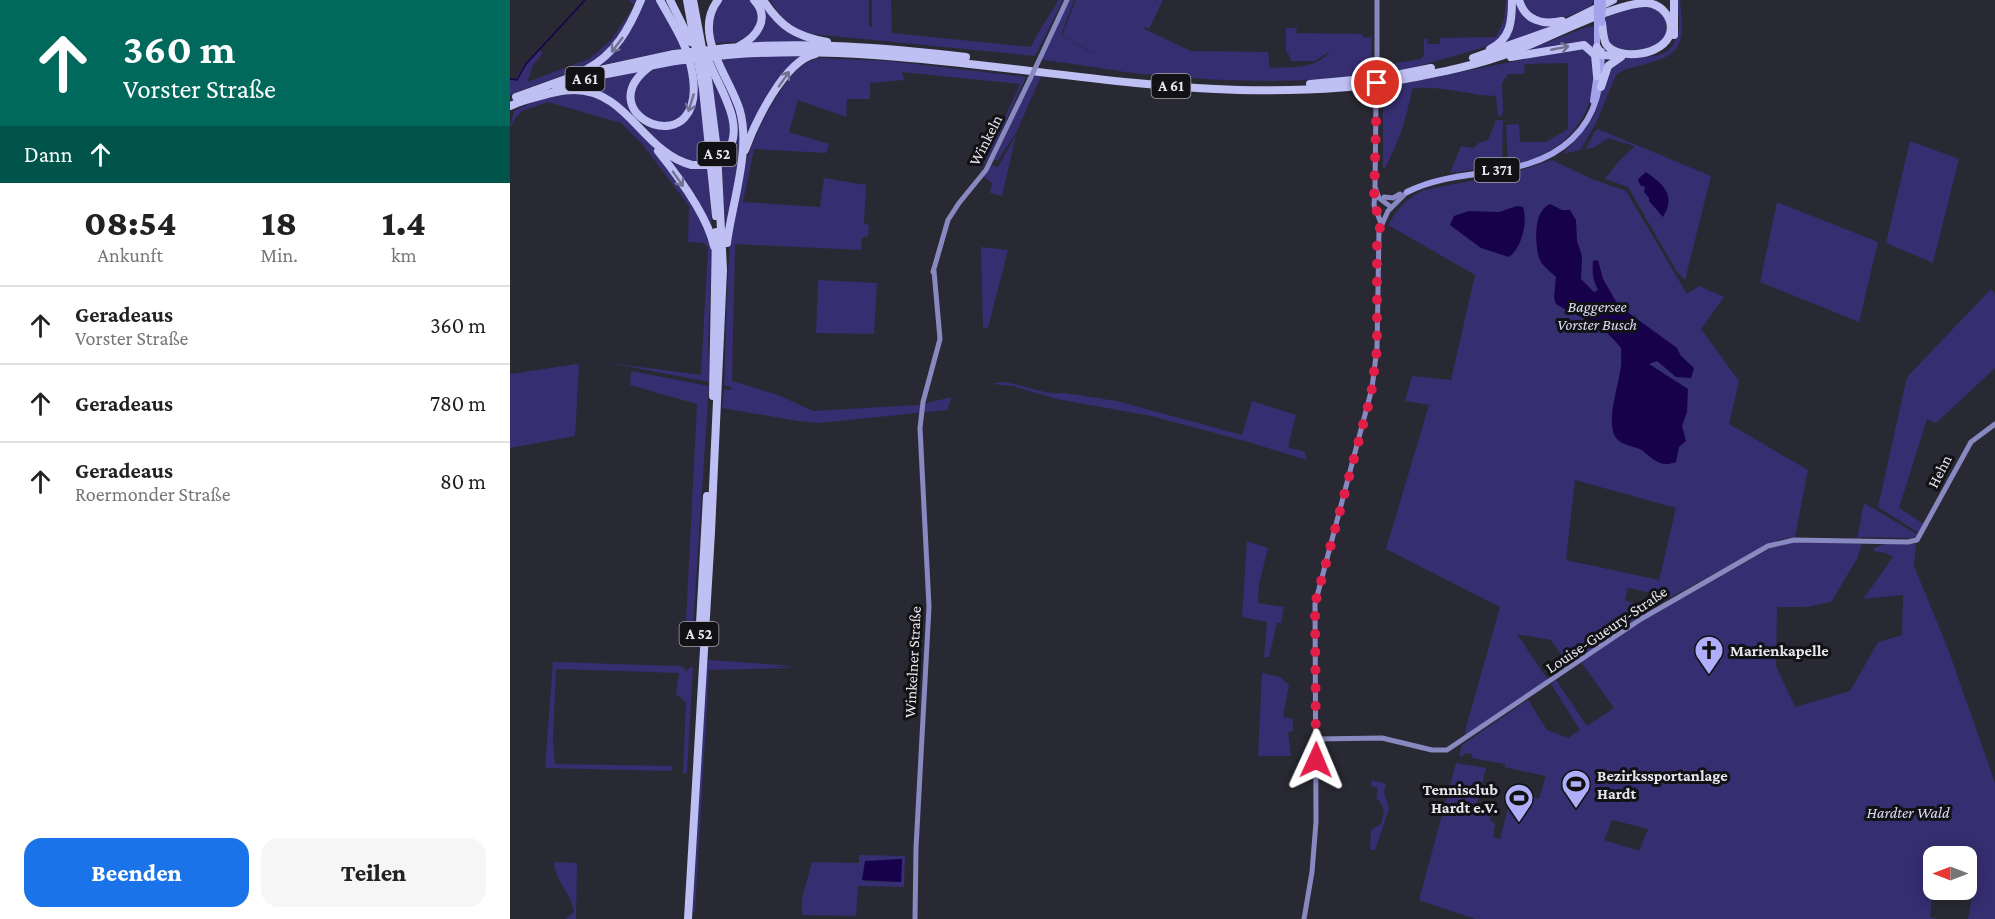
<!DOCTYPE html>
<html lang="de">
<meta charset="utf-8">
<style>
:root{--surface:#fff;--page:#f6f6f6;--text:#222;--muted:#767676;--line:#e0e0e0;--accent:#1a73e8}
body{margin:0;font-family:"Crimson Pro",serif;background:var(--page);color:var(--text);height:100vh;display:flex;flex-direction:column;font-size:22px;white-space:nowrap}
*{box-sizing:border-box;margin:0}
p{font-size:20px;color:var(--muted)}
.icon{flex:none;width:33px;height:33px;fill:none;stroke:currentColor;stroke-width:2;stroke-linecap:round;stroke-linejoin:round}
.map{position:relative;flex:1;overflow:hidden}
.sheet{display:flex;flex-direction:column;background:var(--surface);width:510px}
.sheet>*{flex:none}
.hud{background:#00695c;color:#fff;overflow:hidden}
.needle{width:39px;rotate:270deg}
.tools{position:absolute;left:1413px;top:846px;display:grid;gap:12px}
.tools a{display:grid;place-items:center;width:54px;height:54px;border-radius:12px;background:var(--surface);box-shadow:0 3px 15px #0003;font-size:30px}
.pin{position:absolute;display:grid;place-items:center;width:51px;height:51px;color:#fff;margin:-26px;border:3px solid #fff;border-radius:50%;box-shadow:0 2px 6px #0007}
.me{position:absolute;width:66px;margin:-33px;rotate:1deg;stroke-linejoin:round;filter:drop-shadow(0 0 4px #0008)}
.turn{display:flex;align-items:center;gap:21px;height:126px;padding:0 24px;font-size:27px}
.turn .icon{width:78px;height:78px;stroke-width:2.5}
.turn b{display:block;font-size:42px;line-height:51px}
.then{display:flex;align-items:center;height:57px;padding:0 24px;background:#0003;gap:12px;font-size:22px}
.eta{display:flex;justify-content:space-evenly;align-items:center;height:102px;text-align:center}
.eta b{font-size:36px;font-weight:800;line-height:42px}
.button{display:flex;gap:12px;margin-top:auto;padding:12px 24px}
.button a{flex:1;height:69px;border-radius:18px;background:var(--accent);color:#fff;font-size:24px;font-weight:800;line-height:69px;text-align:center}
.button a+a{background:var(--page);color:var(--text)}
ul{padding:0;list-style:none}
li{display:flex;align-items:center;gap:18px;height:78px;padding:0 24px;border-top:2px solid var(--line)}
li div{flex:1}
li b{display:block;font-size:22px}
li em{font-style:normal}
main{display:flex;flex:1;min-height:0}
.map>svg:first-child{display:block}
.green{fill:#352e70;fill-rule:evenodd}
.water{fill:#17014c}
.lines{fill:none;stroke-linecap:round;stroke-linejoin:round}
.stream{stroke:#17014c;stroke-width:1.5}
.secondary{stroke:#8889c0;stroke-width:5}
.primary{stroke:#a3a3eb;stroke-width:6}
.highway{stroke:#bebff3;stroke-width:8}
.secondary-bridge{stroke:#8889c0;stroke-width:5}
.primary-bridge{stroke:#a3a3eb;stroke-width:6}
.highway-bridge{stroke:#bebff3;stroke-width:8}
.oneway{stroke:#717190}
.route{stroke:#e11d48;stroke-width:10;stroke-dasharray:0 18}
.labels{text-anchor:middle;stroke-width:6;stroke-linejoin:round;paint-order:stroke}
.shield{fill:#121216;stroke:#a6a6ac;stroke-width:1.5}
.shield-label{font-size:15px;font-weight:bold;fill:#e6e6ed}
.street-label{font-size:16px;fill:#e6e6ed;stroke:#121216}
.park-label{font-size:16px;font-style:italic;fill:#dbdcf2;stroke:#121216}
.poi-label{font-size:16px;font-weight:bold;fill:#e6e6ed;stroke:#121216;text-anchor:start}
</style>
<main>
<section class="sheet">
<div class="hud">
<div class="turn"><svg class="icon" aria-label="ahead" viewBox="0 0 24 24"><path d="M12 20V5M6 11l6-6 6 6"/></svg><div><b>360 m</b>Vorster Straße</div></div>
<div class="then">Dann<svg class="icon" aria-label="ahead" viewBox="0 0 24 24"><path d="M12 20V5M6 11l6-6 6 6"/></svg></div>
</div>
<div class="eta">
<div><b>08:54</b><p>Ankunft</p></div>
<div><b>18</b><p>Min.</p></div>
<div><b>1.4</b><p>km</p></div>
</div>
<ul>
<li><svg class="icon" aria-label="ahead" viewBox="0 0 24 24"><path d="M12 20V5M6 11l6-6 6 6"/></svg><div><b>Geradeaus</b><p>Vorster Straße</p></div><em>360 m</em></li>
<li><svg class="icon" aria-label="ahead" viewBox="0 0 24 24"><path d="M12 20V5M6 11l6-6 6 6"/></svg><div><b>Geradeaus</b></div><em>780 m</em></li>
<li><svg class="icon" aria-label="ahead" viewBox="0 0 24 24"><path d="M12 20V5M6 11l6-6 6 6"/></svg><div><b>Geradeaus</b><p>Roermonder Straße</p></div><em>80 m</em></li>
</ul>
<div class="button"><a>Beenden</a><a>Teilen</a></div>
</section>
<div class="map">
<svg width="1485" height="919" viewBox="0 0 1485 919">
<rect width="100%" height="100%" fill="#292933"/>
<g class="green">
<path d="M119,0h8c-29,73 -63,68 -127,95v-16h6l9,-15 14,-14 4,3 -10,12 -6,17 62,-23 21,-18 25,-36z"/>
<polygon points="132,0 148,0 172,48 87,66 95,60"/>
<polygon points="212,0 241,0 249,14 243,35 228,42 204,43 201,18"/>
<path d="M249,0c15,23 28,34 54,42l-64,1 7,-6z"/>
<path d="M260,0h99v26l3,1v-27h19l1,33 139,14c8,-18 18,-29 27,-47h5l-28,56 -223,-22c-21,-4 -31,-16 -42,-34z"/>
<path d="M559,0h5l-12,33 1,3 29,17 27,4 -26,-4 -29,-17 -1,-3 13,-33h81l-1,3 2,-3h5l-14,29 -4,-2 -1,2 47,22 77,1 2,16c20,-1 48,1 60,-17l-15,10h-24l-3,-8 -2,-1v-24h11l-1,5 65,1 4,4 7,-2 -1,39c-79,10 -159,6 -238,-2 -30,-4 -60,-10 -91,-13z"/>
<polygon points="996,0 1000,0 995,33 982,45 874,76 873,65 911,59 914,55 914,39 917,39 918,44 930,44 930,38 986,37 994,20"/>
<polygon points="1004,0 1013,14 1047,24 988,46 997,38"/>
<path d="M1011,0h72l-1,5 -3,2c-26,12 -52,25 -68,-7z"/>
<path d="M1167,0h3c3,41 7,54 -38,65 -9,2 -18,4 -26,10l-20,48 -16,27 -17,4c11,-13 26,-27 33,-43 5,-13 7,-33 15,-44 18,-24 61,9 68,-40 1,-8 -2,-18 -2,-27z"/>
<polygon points="1133,6 1146,9 1156,20 1156,36 1146,47 1116,51 1099,44 1095,23 1096,18 1110,11"/>
<polygon points="1084,26 1085,51 1081,47 1004,55 1074,28"/>
<path d="M1068,48h8l6,5c11,59 -27,104 -84,112l-2,-40 13,-1 1,18h26l22,-13v-66l-43,1 -1,10h-16l-6,9 1,29 -2,4h-3l-2,-20c-25,0 -62,-12 -84,-7 -5,29 -14,54 -27,79h-2v-80z"/>
<polygon points="297,55 291,58 235,136 209,60 233,57"/>
<path d="M310,58l69,3 137,16 -34,74 -13,23 41,-90 -118,-12 2,8 -34,3v16h-23l-1,18 -48,-17 -9,32 40,12 -3,9 -72,-4 -11,53 77,5 4,-29 42,7 -2,39 5,1 -1,11 -6,2 -1,12 -126,-6 -3,137 46,14 35,16 105,-6 34,-8 -5,13 -128,13 -21,-2 -76,-13 2,-19 7,1 1,-2 -8,-3c5,-99 -4,-207 56,-293 11,-17 20,-30 40,-34z"/>
<polygon points="201,61 205,61 228,108 232,145 216,236 212,164 220,155 225,141"/>
<path d="M186,62l12,100c-46,6 -49,-31 -79,-49 -18,-11 -38,-18 -56,-26l73,-19 -16,31 25,28 34,-13 3,-51z"/>
<polygon points="177,63 182,91 177,112 160,124 138,121 124,103 125,86 144,68"/>
<polygon points="200,70 218,110 221,140 210,155"/>
<polygon points="524,76 531,76 507,131 488,160 484,160"/>
<path d="M69,93c18,4 35,12 49,25 23,20 80,103 84,133l-4,94 2,37 -101,-19 92,12 7,-128 -4,-4 -16,-1 1,-36 -46,-61 -22,-22 -73,-21 -26,9 -6,6 -6,11 4,-17c21,-12 41,-15 65,-18z"/>
<polygon points="986,120 993,120 992,166 940,173 951,146 964,148 968,143 978,140"/>
<polygon points="1088,129 1201,176 1175,280 1167,272 1118,187 1095,179 1108,162 1125,146 1098,138 1085,147 1076,149 1085,131"/>
<polygon points="506,135 492,196 480,193 482,183 474,177 481,165 488,167"/>
<polygon points="1400,141 1449,159 1423,263 1376,243"/>
<polygon points="154,155 176,167 199,169 202,234"/>
<path d="M1042,160l40,19 34,12 61,103 12,-8 25,11 -23,32 38,52 -10,43 79,46 -13,67 -13,2 -15,6 -96,52 -43,-9 -3,13 28,7 -1,7 119,-67 23,-6 68,2 -5,15 -26,43 -25,5h-29l-1,59 19,41 55,-16 28,-49 24,-7 1,-40 -40,4 30,-42 -7,-4 -13,-2 1,-3 13,-5 29,1 -2,22 34,83 47,134v136h-27l4,-22 -27,-7h21v-34h-32l-1,33 -3,28 7,2h-462l-56,-19 37,-137 30,5 -9,36 13,8v8l5,4 -2,13 7,2 12,-47 27,7 6,-20v-3l-40,-9v-3l-33,-6v-4l-7,-1 -2,3h-4l3,-11 66,-45 19,30 21,8 12,-8 -29,-46 5,-4 31,46 27,-18 -36,-50 -10,7 -17,-25 -34,-6 31,46 -82,55 -1,-4 35,-124 -114,-58 43,-144 -24,-4 7,-25 39,4 24,-105 -87,-50c9,-16 19,-27 36,-35l92,-18zM1065,480l101,28 -17,72 -93,-20zM1102,820l36,9 -9,22 -35,-11z"/>
<polygon points="1267,202 1368,242 1349,322 1250,282"/>
<polygon points="471,247 498,250 478,328 473,328"/>
<polygon points="308,280 367,283 364,334 306,333"/>
<polygon points="1481,289 1485,294 1485,368 1426,423 1417,419 1389,508 1414,524 1409,533 1368,507 1396,381 1398,376"/>
<polygon points="67,364 69,365 65,436 0,448 0,374"/>
<polygon points="121,371 199,386 182,641 175,641 187,404 120,385"/>
<path d="M491,382c19,1 45,14 63,11l53,8 125,34 10,-34 44,14 -8,32 17,5 2,8 -62,-19 -94,-25 -94,-17 -44,-13 -21,-2z"/>
<polygon points="1354,503 1408,535 1403,538 1352,537 1347,539"/>
<polygon points="737,541 758,548 749,584 748,603 774,607 771,623 767,623 759,657 754,657 757,622 732,617"/>
<polygon points="199,660 285,666 263,666 284,668 199,670 185,912 183,912 196,662"/>
<polygon points="43,662 170,666 174,668 176,672 179,668 183,667 177,773 173,773 176,702 166,694 169,673 46,669 43,740 45,764 163,766 161,771 35,768"/>
<polygon points="752,673 770,677 779,685 773,717 783,719 783,731 778,732 781,756 748,756"/>
<polygon points="862,780 876,784 874,792 879,809 865,850 860,850 861,830 871,824 874,810 869,800 866,799 868,788 861,786"/>
<path d="M349,855l46,1 -1,31 -46,-1 -2,30 -54,-1v-17l10,-36 47,1zM392,859l-1,23 -38,-1 21,-21z"/>
<path d="M44,862l23,1 -1,56h-10l8,-7c-2,-19 -19,-30 -20,-50z"/>
</g>
<g class="water">
<path d="M1136,172c11,8 28,19 21,37 -1,3 -3,5 -4,8l-14,-16v-3l-5,-6 1,-5 -5,-2 -2,-6z"/>
<path d="M1040,204l12,6h8l6,10 1,21 5,15 -1,23 13,13 4,-2c-5,-10 -6,-17 -5,-29l5,-1 5,19 15,26 59,43 4,8 13,12 -3,10 -15,-1 -19,-16 -8,3 39,25 -1,23 -5,14 4,15 -7,6 -3,15c-15,6 -22,-2 -33,-11 -7,-5 -19,-5 -25,-11 -14,-13 0,-52 2,-68 2,-8 1,-16 1,-24 -22,-28 -37,-27 -65,-44l-2,-6 2,-21c-5,-5 -15,-12 -17,-19 -4,-14 -6,-47 11,-54z"/>
<path d="M1007,206l6,1c5,14 -1,41 -14,50l-28,-9 -31,-23 4,-9 15,-5 30,1z"/>
<polygon points="392,859 391,882 352,880 355,861"/>
</g>
<g class="lines">
<polyline class="stream" points="0,79 7,80 16,64 75,0"/>
<g class="secondary">
<polyline points="531,56 557,0"/>
<polyline points="867,66 867,0"/>
<polyline points="866,101 865,187 869,198 881,207"/>
<polyline points="865,192 864,205 871,223"/>
<polyline points="874,197 883,198 890,194"/>
<polyline points="423,272 438,220 449,203 476,170 520,79"/>
<polyline points="807,739 872,738 922,750 937,750 1131,619 1258,546 1284,540 1398,542 1407,540 1461,442 1485,424"/>
<polyline points="405,919 406,848 419,607 410,428 413,402 430,339 424,271"/>
<polyline points="794,919 802,872 806,822 805,604 862,388 867,348 869,231 878,211 897,192"/>
</g>
<g class="primary">
<polyline points="1087,24 1087,50"/>
<polyline points="1083,101 1087,73"/>
<path d="M897,192c52,-27 120,-10 165,-53 26,-25 29,-53 30,-88"/>
</g>
<g class="highway">
<polyline points="160,0 181,42"/>
<polyline points="177,0 193,89 206,216"/>
<path d="M208,0c-27,35 13,78 22,111 11,39 -8,92 -13,132"/>
<path d="M253,0c18,27 32,36 64,42"/>
<path d="M1009,0c6,21 24,25 43,21"/>
<polyline points="1164,0 1164,35"/>
<path d="M229,46c18,-9 32,-28 15,-46"/>
<polyline points="1087,47 1092,55 1109,56"/>
<path d="M217,48c80,-7 160,0 239,9"/>
<path d="M980,49c21,-10 22,-28 22,-49"/>
<path d="M217,55c172,-14 341,30 512,35 53,1 109,0 161,-10 38,-7 79,-15 115,-29 29,-11 105,-50 132,-48 14,1 27,15 23,30 -5,22 -52,29 -64,11 -3,-6 -3,-14 -4,-21"/>
<polyline points="1001,57 1074,45 1085,55 1087,76"/>
<polyline points="963,58 1042,30 1103,0"/>
<path d="M199,62c11,28 38,64 17,92"/>
<path d="M142,65c-72,51 62,106 39,2 -5,-25 -19,-45 -31,-67"/>
<path d="M77,69c28,-15 42,-40 54,-69"/>
<polyline points="800,84 876,77 921,68"/>
<polyline points="1091,87 1098,66 1111,57"/>
<polyline points="46,88 86,76 165,61"/>
<polyline points="6,97 67,75 164,54"/>
<path d="M10,102c17,-5 36,-12 54,-12 54,0 69,63 118,75"/>
<polyline points="0,106 14,100"/>
<path d="M235,150c10,-27 39,-89 70,-96"/>
<path d="M148,151c20,25 49,64 56,95"/>
<polyline points="203,396 206,232"/>
<polyline points="189,642 197,496"/>
<polyline points="178,919 201,532 213,270 207,150 198,80 183,0"/>
</g>
<g class="secondary-bridge">
<polyline points="520,79 531,56"/>
<polyline points="866,101 867,66"/>
</g>
<g class="primary-bridge">
<polyline points="1092,23 1093,0"/>
<polyline points="1087,24 1087,0"/>
</g>
<g class="highway-bridge">
<polyline points="164,54 217,48"/>
<polyline points="165,61 217,55"/>
<polyline points="182,165 200,165 216,154"/>
</g>
</g>
<defs><path id="oneway-shaft" d="M-6 0H5M1.5-3L5.5 0L1.5 3" fill="none" stroke-width="1.6" stroke-linecap="round" stroke-linejoin="round" transform="scale(1.5)"/></defs>
<g class="oneway">
<use href="#oneway-shaft" transform="translate(107 45) rotate(127)"/>
<use href="#oneway-shaft" transform="translate(1050 48) rotate(-11)"/>
<use href="#oneway-shaft" transform="translate(274 79) rotate(-55)"/>
<use href="#oneway-shaft" transform="translate(181 103) rotate(107)"/>
<use href="#oneway-shaft" transform="translate(168 179) rotate(55)"/>
</g>
<g class="lines">
<polyline class="route" points="806,760 805,604 861,395 867,349 867,241 871,223 864,203 867,83"/>
</g>
<defs>
<g id="church-pin" transform="scale(1.5)"><path d="M0 17L-7.5 6A9.5 9.5 0 1 1 7.5 6Z" fill="#aeaefa" stroke="#121216"/><path d="M-1.2-6h2.4v3.5h3.3v2.4h-3.3V6h-2.4V-.1h-3.3v-2.4h3.3Z" fill="#111"/></g>
<g id="stadium-pin" transform="scale(1.5)"><path d="M0 17L-7.5 6A9.5 9.5 0 1 1 7.5 6Z" fill="#aeaefa" stroke="#121216"/><path d="M0-5a6.5 5 0 1 0 0 10a6.5 5 0 1 0 0-10ZM-3.5-1.8h7v3.6h-7Z" fill="#111"/></g>
</defs>
<g fill-rule="evenodd">
<use href="#church-pin" x="1199" y="650"/>
<use href="#stadium-pin" x="1066" y="784"/>
<use href="#stadium-pin" x="1009" y="798"/>
</g>
<g class="labels">
<g class="shield">
<rect x="55.5" y="67" width="39" height="24" rx="4.5"/>
<rect x="641.5" y="74" width="39" height="24" rx="4.5"/>
<rect x="187.5" y="142" width="39" height="24" rx="4.5"/>
<rect x="964.5" y="158" width="45" height="24" rx="4.5"/>
<rect x="169.5" y="622" width="39" height="24" rx="4.5"/>
</g>
<g class="shield-label">
<text x="75" y="84">A 61</text>
<text x="661" y="91">A 61</text>
<text x="207" y="159">A 52</text>
<text x="987" y="175">L 371</text>
<text x="189" y="639">A 52</text>
</g>
<g class="street-label">
<text transform="translate(475 140) rotate(-63)" y="6">Winkeln</text>
<text transform="translate(1429 471) rotate(-63)" y="6">Hehn</text>
<text transform="translate(1096 629) rotate(-34)" y="6">Louise-Gueury-Straße</text>
<text transform="translate(402 662) rotate(-87)" y="6">Winkelner Straße</text>
</g>
<g class="park-label">
<text x="1087" y="312">Baggersee<tspan x="1087" dy="18">Vorster Busch</tspan></text>
<text x="1398" y="818">Hardter Wald</text>
</g>
<g class="poi-label">
<text x="1220" y="656">Marienkapelle</text>
<text x="1087" y="781">Bezirkssportanlage<tspan x="1087" dy="18">Hardt</tspan></text>
<text x="988" y="795" text-anchor="end">Tennisclub<tspan x="988" dy="18">Hardt e.V.</tspan></text>
</g>
</g>
</svg>
<div class="tools">
<a><svg class="needle" viewBox="-14 -14 28 28"><path d="M0-13l5 13h-10z" fill="#e53935"/><path d="M0 13l5-13h-10z" fill="#767676"/></svg></a>
</div>
<div class="pin" style="left:867px;top:83px;background:#d93025"><svg class="icon" aria-label="arrive" viewBox="0 0 24 24"><path d="M6 21V4h12l-3 4 3 4H6"/></svg></div>
<svg class="me" style="left:806px;top:760px" viewBox="-20 -20 40 40"><path d="M0-17L14 15 0 8-14 15z" fill="#e11d48" stroke="#fff" stroke-width="4"/></svg>
</div>
</main>
